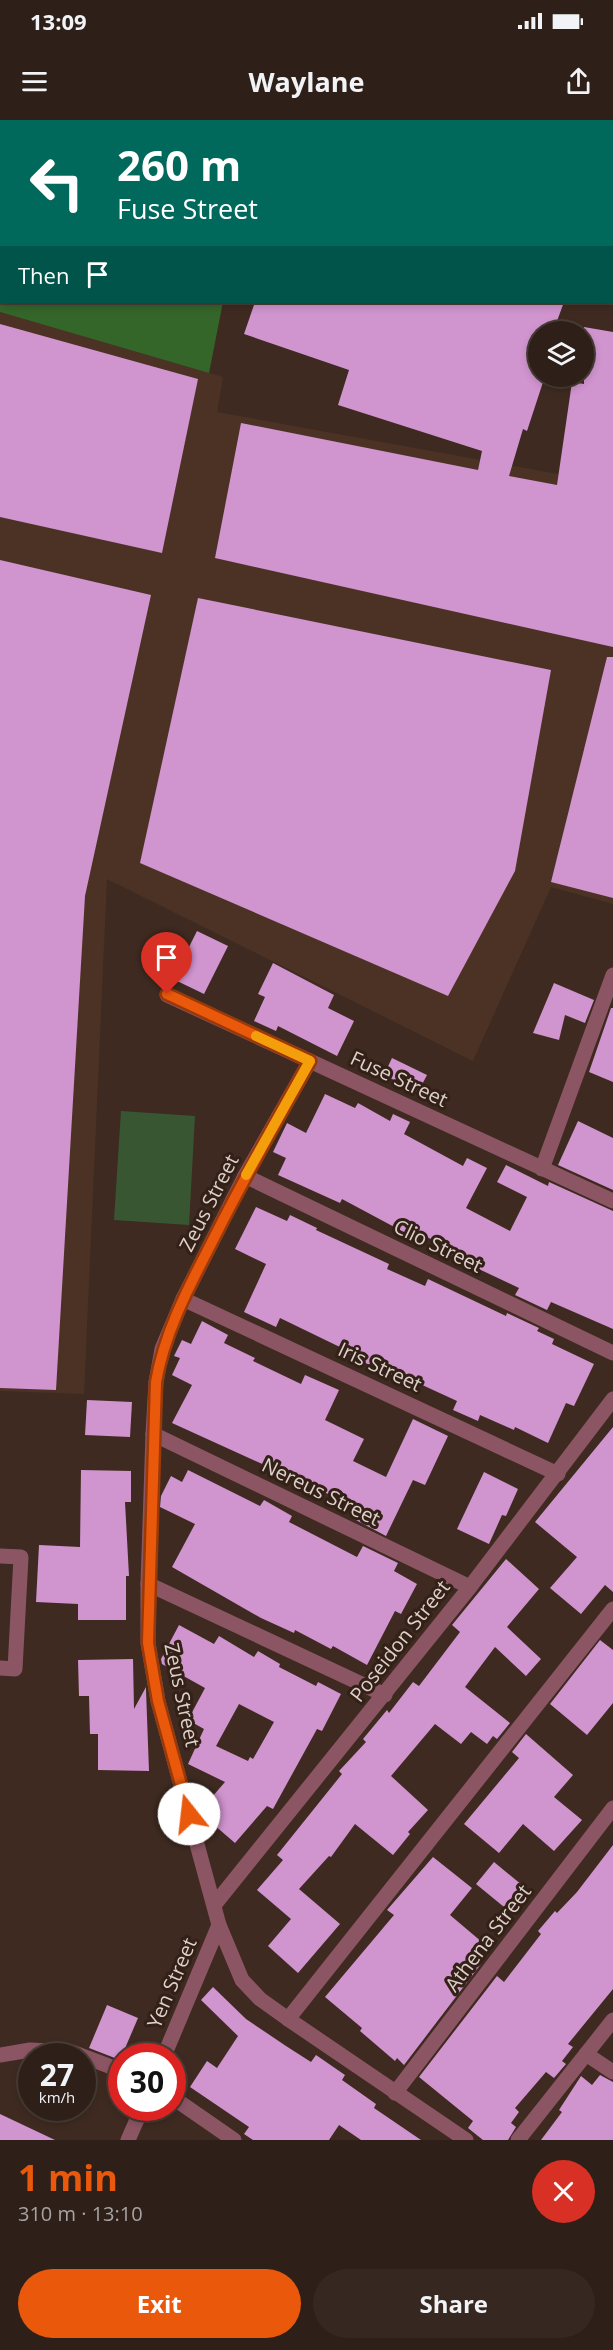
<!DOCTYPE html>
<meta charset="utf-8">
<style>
:root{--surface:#2e2018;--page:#362821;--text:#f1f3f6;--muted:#a7a3a2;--line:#493e37;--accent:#ea580c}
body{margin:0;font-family:"Open Sans",sans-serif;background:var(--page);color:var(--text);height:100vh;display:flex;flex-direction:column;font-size:22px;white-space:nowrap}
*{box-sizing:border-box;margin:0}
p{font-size:20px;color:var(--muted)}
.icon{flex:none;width:33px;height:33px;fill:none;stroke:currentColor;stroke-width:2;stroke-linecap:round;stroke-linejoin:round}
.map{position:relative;height:2020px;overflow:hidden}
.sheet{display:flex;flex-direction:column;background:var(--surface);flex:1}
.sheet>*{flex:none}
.banner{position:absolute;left:0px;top:0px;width:614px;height:183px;box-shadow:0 3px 9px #0003,0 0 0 2px var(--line);background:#00695c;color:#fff;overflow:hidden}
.fabs{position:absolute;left:528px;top:201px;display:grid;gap:12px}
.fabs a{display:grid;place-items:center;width:66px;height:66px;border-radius:50%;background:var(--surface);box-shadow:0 3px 9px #0003,0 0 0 2px var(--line);font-size:30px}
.speed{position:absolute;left:18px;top:1923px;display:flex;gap:12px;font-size:30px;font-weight:700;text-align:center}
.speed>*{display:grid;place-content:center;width:78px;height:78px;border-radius:50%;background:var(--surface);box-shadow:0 3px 9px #0003,0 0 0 2px var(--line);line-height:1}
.speed small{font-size:15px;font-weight:400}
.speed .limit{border:9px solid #d22;background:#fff;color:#111}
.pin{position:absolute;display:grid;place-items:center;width:51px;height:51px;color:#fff;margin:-62px -26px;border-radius:50% 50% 50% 0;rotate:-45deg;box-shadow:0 0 6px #0007}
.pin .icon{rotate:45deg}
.me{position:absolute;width:66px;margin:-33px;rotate:344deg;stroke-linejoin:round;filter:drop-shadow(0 0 4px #0008)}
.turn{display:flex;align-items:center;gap:21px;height:126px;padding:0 18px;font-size:27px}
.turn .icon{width:78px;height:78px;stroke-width:2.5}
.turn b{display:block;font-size:42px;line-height:51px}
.then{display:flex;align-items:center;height:57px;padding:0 18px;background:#0003;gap:12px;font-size:22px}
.round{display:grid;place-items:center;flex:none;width:63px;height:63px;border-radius:32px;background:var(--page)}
.headline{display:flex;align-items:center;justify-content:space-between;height:102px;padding:0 18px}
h1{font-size:36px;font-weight:700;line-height:45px;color:var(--accent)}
.primary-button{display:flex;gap:12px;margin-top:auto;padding:12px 18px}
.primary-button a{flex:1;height:69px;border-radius:36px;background:var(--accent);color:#fff;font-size:24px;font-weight:700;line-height:69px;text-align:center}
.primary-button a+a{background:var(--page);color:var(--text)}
.status{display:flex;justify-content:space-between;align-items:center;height:42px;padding:0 30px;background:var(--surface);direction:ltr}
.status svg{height:16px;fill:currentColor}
header{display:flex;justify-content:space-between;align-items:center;height:78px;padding:0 18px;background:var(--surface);font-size:27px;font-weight:700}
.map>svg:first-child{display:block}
.built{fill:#4c3225}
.green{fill:#395633}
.forest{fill:#34662a}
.building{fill:#d094cf;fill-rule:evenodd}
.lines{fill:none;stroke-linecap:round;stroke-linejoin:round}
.street{stroke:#8c5564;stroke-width:15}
.route-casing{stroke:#983908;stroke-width:15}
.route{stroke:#ea580c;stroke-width:10}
.slow{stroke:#f59e0b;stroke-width:10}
.labels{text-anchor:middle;stroke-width:6;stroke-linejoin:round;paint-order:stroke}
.street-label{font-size:20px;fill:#ddd0ca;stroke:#332017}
</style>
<div class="status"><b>13:09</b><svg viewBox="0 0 49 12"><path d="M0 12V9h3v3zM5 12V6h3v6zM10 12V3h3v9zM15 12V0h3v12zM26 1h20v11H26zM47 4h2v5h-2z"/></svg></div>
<header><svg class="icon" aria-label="menu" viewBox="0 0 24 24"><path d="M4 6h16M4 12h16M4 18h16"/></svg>Waylane<svg class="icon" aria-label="share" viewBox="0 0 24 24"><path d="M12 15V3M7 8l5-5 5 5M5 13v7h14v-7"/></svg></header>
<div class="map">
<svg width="613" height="2020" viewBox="0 0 613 2020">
<rect width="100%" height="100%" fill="#3e2a20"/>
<polygon class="built" points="0,192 223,257 217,292 613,364 613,784 551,767 473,941 107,759 84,1274 0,1271"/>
<polygon class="green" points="121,991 195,996 189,1105 114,1100"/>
<polygon class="forest" points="0,0 259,0 2,2 2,182 223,182 209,253 0,192"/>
<g class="building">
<polygon points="255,182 564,182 553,212 538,212 538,256 545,256 527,311 523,309 509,356 557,365 572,262 584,264 584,207 613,212 613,527 215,438 241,303 478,350 482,331 338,285 349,250 244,214"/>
<polygon points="0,204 198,259 162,433 0,397"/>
<polygon points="0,440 151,475 85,776 56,1270 0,1268"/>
<polygon points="198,478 551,550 515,751 448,876 140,743"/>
<polygon points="607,537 613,537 613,778 551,762"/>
<polygon points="197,811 228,826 204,874 173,859"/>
<polygon points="273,843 334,875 328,888 354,901 337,936 278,906 276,911 254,901 265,877 258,874"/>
<polygon points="554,863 594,880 585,903 565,895 559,920 533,913"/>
<polygon points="611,888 613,888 613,962 589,952"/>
<polygon points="392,938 427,955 418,972 384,955"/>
<polygon points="325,974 355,988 358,983 390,1001 393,994 410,1002 404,1014 463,1046 467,1038 487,1048 466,1088 510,1111 527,1077 497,1062 506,1045 548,1066 549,1062 613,1091 613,1209 551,1182 547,1190 515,1175 519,1168 464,1142 448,1134 451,1130 416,1111 413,1117 342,1079 340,1083 278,1055 286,1038 273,1032 287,1003 306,1013"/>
<polygon points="578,1001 613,1018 613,1070 558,1045"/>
<polygon points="256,1087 287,1101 290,1095 317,1108 316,1110 389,1144 387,1149 425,1166 428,1159 506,1196 507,1193 539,1208 537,1211 554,1219 552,1224 594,1244 574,1286 566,1283 548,1323 515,1307 514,1310 480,1295 478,1301 453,1290 457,1281 407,1258 406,1261 377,1249 345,1232 346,1230 280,1198 276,1207 244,1192 266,1144 235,1129"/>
<polygon points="202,1201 228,1215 224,1223 255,1238 253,1241 301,1264 305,1255 339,1270 325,1300 364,1319 353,1341 386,1357 413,1299 448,1316 425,1365 413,1360 386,1416 354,1399 359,1388 172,1303 192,1265 172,1255 180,1238 174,1236 182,1220 191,1224"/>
<polygon points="87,1280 132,1282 130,1317 85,1315"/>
<polygon points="613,1307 613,1472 605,1465 581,1494 550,1468 577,1437 535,1402"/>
<polygon points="81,1350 131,1351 131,1382 125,1382 129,1456 126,1456 126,1500 78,1500 78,1484 36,1482 39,1425 80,1427"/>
<polygon points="188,1350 260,1386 264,1380 292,1396 289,1402 357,1437 363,1426 398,1443 394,1451 417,1464 401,1494 395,1491 367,1545 333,1526 331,1529 295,1510 294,1513 261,1498 172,1447 195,1404 160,1387 161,1376 171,1356 182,1362"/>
<polygon points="484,1352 518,1369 506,1396 502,1395 489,1424 457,1409"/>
<polygon points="506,1439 539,1469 507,1507 541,1539 526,1556 495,1527 465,1567 510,1603 497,1619 493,1616 487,1624 471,1612 461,1624 435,1604 391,1656 428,1690 408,1712 410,1714 393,1735 355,1704 331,1737 329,1736 299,1769 340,1804 298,1853 268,1826 291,1799 257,1770 283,1740 277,1735 342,1654 339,1651 366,1622 363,1619 387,1590 389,1593 413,1562 419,1566 460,1512 452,1505"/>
<path d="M179,1505l35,19 5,-8 35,21 4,-6 22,13 -1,3 37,19 2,-4 23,12 -19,37 -5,-2 -44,80 -6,-3 -32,37 -36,-31 26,-30 -37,-18 16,-35 -16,-9 17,-32 -43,-24 -1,-5zM239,1584l35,18 -21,37 -3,-2 -2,4 -32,-15z"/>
<polygon points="600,1520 613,1530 613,1583 587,1615 550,1584"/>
<polygon points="133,1539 134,1589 146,1567 146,1570 149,1651 98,1650 98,1614 90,1614 89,1576 79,1576 78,1540"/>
<polygon points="526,1614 573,1655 554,1677 582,1700 554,1731 523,1704 499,1733 464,1704 519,1638 512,1632"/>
<polygon points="613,1725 613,1869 568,1924 573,1927 562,1941 566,1944 554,1958 546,1952 515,1988 519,1992 511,2003 516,2007 508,2020 483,2020 468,2008 473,2001 419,1957 497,1856 504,1862 541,1814 538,1811 555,1791 557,1793 577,1772"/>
<polygon points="433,1737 472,1768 450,1795 489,1828 478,1841 481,1844 404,1945 397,1938 395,1941 360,1911 362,1908 325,1877 394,1795 387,1790"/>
<polygon points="494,1742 522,1765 504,1787 476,1764"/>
<polygon points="213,1867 246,1899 286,1926 311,1942 316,1935 345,1955 342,1960 376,1984 374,1988 421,2020 361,2020 339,2005 329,2020 253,2020 244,2014 249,2007 190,1967 207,1941 217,1948 238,1916 201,1880"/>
<polygon points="107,1885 138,1898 120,1940 89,1928"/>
<polygon points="600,1955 613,1962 613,2020 541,2020 562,1992 559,1990 581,1956 592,1965"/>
<polygon points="0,1994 55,2020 0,2020"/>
</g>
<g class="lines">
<g class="street">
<polyline points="167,875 613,1081"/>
<polyline points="310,941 245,1056 183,1179 162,1229 156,1262 153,1314 148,1464 148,1523 158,1581 219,1805 242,1860 260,1879 288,1899 466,2020"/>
<polyline points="542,1049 613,855"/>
<polyline points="245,1056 613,1233"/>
<polyline points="183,1179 558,1354"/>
<polyline points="153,1314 470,1467"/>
<polyline points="0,1436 21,1437 15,1549 0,1548"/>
<polyline points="148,1464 385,1575"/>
<polyline points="215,1784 470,1467 613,1279"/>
<polyline points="288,1899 613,1489"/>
<polyline points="586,1934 613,1952"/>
<polyline points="0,1935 30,1930 72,1932 122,1951"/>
<polyline points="164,1936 219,1805"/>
<polyline points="395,1973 613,1688"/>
<polyline points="172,1977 234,2020"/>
<polyline points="128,2020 142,1988"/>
<polyline points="518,2020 613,1900"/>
</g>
</g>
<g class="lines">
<g class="route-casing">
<path id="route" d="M167,874l143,67c-33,59 -66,117 -96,177 -24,47 -49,92 -58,144l-8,261 10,58 31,113"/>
</g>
<use href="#route" class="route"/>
<polyline class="slow" points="246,1055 310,941 256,916"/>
</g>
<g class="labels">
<g class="street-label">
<text transform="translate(399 959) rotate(25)" y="7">Fuse Street</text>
<text transform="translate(209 1083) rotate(-63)" y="7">Zeus Street</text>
<text transform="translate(438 1126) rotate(26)" y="7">Clio Street</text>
<text transform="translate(380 1247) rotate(25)" y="7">Iris Street</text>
<text transform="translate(321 1372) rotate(26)" y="7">Nereus Street</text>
<text transform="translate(400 1521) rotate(-52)" y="7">Poseidon Street</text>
<text transform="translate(182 1575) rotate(78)" y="7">Zeus Street</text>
<text transform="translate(488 1818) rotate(-53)" y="7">Athena Street</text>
<text transform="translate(172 1863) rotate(-67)" y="7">Yen Street</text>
</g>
</g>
</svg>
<div class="fabs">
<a><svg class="icon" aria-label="layers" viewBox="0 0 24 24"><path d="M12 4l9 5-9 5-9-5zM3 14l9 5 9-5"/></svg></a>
</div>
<div class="speed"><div>27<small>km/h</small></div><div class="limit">30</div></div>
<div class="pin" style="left:167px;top:874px;background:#d93025"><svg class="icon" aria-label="arrive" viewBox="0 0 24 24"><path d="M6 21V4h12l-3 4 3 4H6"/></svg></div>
<svg class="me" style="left:189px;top:1694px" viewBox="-20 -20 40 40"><circle r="19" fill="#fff"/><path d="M0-13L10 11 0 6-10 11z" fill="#ea580c"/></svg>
<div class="banner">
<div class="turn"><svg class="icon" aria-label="left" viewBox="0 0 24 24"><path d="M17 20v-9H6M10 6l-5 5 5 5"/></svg><div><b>260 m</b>Fuse Street</div></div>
<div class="then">Then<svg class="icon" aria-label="arrive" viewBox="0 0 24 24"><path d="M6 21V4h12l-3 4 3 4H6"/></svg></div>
</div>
</div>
<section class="sheet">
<div class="headline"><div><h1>1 min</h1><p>310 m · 13:10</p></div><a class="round" style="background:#d93025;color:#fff"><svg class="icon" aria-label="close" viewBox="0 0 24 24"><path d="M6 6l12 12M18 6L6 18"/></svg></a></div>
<div class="primary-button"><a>Exit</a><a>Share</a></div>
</section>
